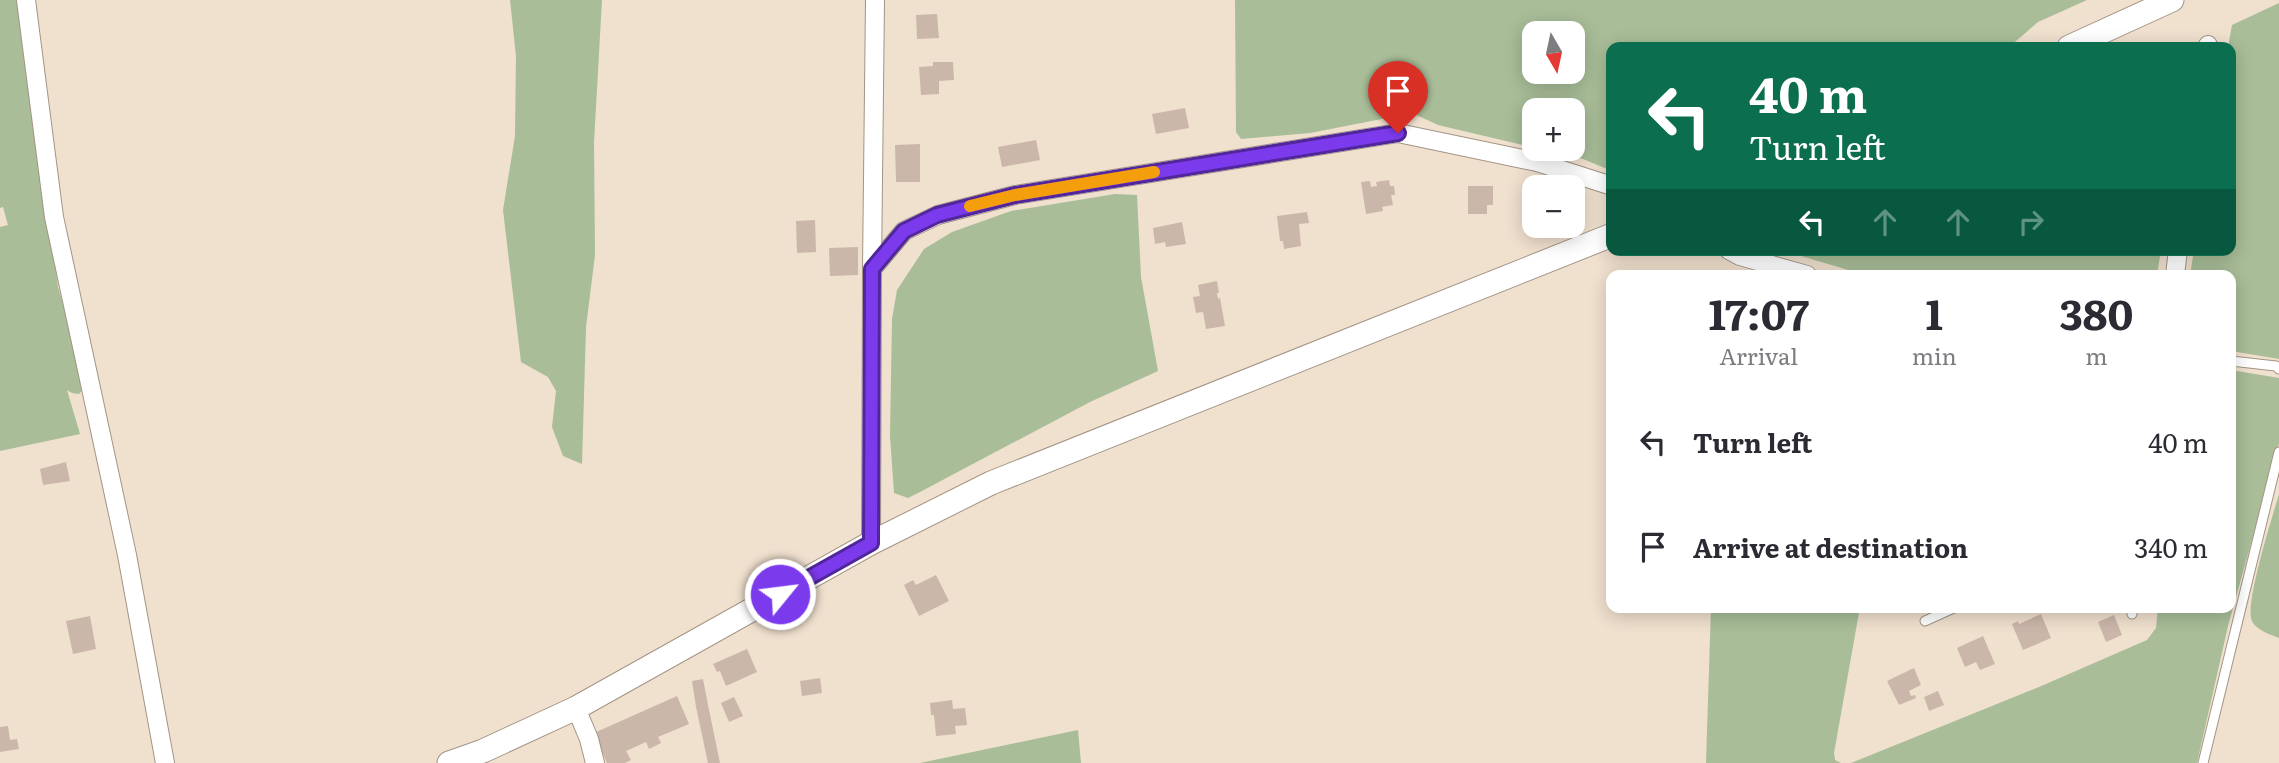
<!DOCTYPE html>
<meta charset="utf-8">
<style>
:root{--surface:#fff;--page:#f7f7f7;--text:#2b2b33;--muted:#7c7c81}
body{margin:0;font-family:Literata,serif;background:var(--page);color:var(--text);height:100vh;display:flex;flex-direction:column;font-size:26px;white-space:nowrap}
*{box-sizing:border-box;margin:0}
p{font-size:23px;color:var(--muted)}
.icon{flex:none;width:38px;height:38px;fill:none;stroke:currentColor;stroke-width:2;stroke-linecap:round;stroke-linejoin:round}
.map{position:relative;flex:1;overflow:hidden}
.drawer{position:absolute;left:1606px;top:270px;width:630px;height:343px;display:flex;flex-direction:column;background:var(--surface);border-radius:14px;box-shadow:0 4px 18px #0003}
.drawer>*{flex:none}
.banner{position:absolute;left:1606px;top:42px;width:630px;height:214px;border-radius:14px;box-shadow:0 4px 18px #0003;background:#0b6e4f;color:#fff;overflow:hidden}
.needle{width:46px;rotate:171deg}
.buttons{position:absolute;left:1522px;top:21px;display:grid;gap:14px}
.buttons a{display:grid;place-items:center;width:63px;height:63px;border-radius:14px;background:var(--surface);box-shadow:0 4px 18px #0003;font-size:35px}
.pin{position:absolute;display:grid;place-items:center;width:60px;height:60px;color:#fff;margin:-72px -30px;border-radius:50% 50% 50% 0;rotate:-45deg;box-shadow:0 0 7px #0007}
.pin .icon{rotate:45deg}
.me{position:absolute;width:77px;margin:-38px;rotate:61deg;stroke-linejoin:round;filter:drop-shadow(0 0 5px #0008)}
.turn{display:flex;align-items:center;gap:24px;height:147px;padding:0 28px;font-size:32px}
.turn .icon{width:91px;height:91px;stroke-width:2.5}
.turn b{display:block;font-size:49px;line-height:60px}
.lanes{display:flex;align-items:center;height:66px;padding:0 28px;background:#0003;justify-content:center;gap:35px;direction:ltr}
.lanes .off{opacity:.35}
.eta{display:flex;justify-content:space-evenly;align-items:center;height:119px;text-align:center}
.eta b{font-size:42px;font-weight:700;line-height:49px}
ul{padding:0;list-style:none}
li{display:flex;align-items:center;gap:21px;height:105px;padding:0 28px}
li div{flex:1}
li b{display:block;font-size:26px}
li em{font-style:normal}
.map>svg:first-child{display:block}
.green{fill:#a8bd98;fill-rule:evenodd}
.building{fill:#cbb6aa}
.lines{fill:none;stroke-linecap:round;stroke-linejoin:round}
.service-casing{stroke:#a39484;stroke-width:11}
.minor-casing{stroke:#a39484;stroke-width:20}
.tertiary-casing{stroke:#a39484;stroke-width:25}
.service{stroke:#fff;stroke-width:9}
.minor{stroke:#fff;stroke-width:18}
.tertiary{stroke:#fff;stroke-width:23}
.route-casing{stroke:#51269a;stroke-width:18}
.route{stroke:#7c3aed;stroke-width:12}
.slow{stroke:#f59e0b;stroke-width:12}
</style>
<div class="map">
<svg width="2279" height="763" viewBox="0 0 2279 763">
<rect width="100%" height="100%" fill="#f0e0ce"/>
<g class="green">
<polygon points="0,0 19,0 58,287 83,371 84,388 79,394 72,393 67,390 80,434 0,451 0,227 8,225 3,207 0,208"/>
<polygon points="510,0 602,0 594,142 595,255 586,327 582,464 563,456 552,427 556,391 548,377 521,362 503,210 515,136 516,56"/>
<path d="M1235,0h852l-49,22 -29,25h-397v124l-29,-12 -44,-10h34v-39h-38v38l-97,-23 -26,-12h-10l-15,5 -77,15 -69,6 -5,-7zM1535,33h38v39h-38z"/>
<polygon points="2279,3 2279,359 2231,351 2231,275 2190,275 2194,250 2231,250 2231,47 2228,47 2232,25"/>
<polygon points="1115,194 1137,195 1141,277 1158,371 1090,402 920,492 908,498 894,493 890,436 892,319 897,290 924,249 952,232 1011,211"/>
<polygon points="1781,250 2161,250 2157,275 1865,275"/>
<polygon points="2231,370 2279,378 2279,443 2228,626 2197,763 1851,763 2039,687 2147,640 2156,628 2158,607 2231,607"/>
<path d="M2279,494v144c-8,-3 -23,-8 -27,-17 -8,-16 21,-106 27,-127z"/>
<polygon points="1711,607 1860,607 1834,753 1835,760 1841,763 1706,763"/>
<polygon points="1078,730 1081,763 920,763"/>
</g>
<g class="building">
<polygon points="937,14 939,38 917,39 916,15"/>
<polygon points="933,62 953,62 954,80 939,81 939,94 921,95 919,67 933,66"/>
<polygon points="1185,108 1189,128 1156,134 1152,114"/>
<polygon points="1036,140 1040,160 1002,167 998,147"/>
<polygon points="920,144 920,182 896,182 895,145"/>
<polygon points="1389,180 1390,186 1394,186 1395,195 1391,195 1393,205 1382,207 1383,211 1366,214 1361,182 1370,181 1371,187 1377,186 1376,182"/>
<polygon points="1468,186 1493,186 1493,205 1487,205 1487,214 1468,214"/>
<polygon points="1307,212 1309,223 1299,224 1301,246 1284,249 1283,241 1280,241 1277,216"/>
<polygon points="815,220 816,252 797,253 796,221"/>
<polygon points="1182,222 1186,244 1166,247 1165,242 1155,244 1153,228"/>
<polygon points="858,247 858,275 830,276 829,248"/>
<polygon points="1217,281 1219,293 1217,293 1218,299 1220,298 1225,326 1206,329 1203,312 1196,313 1193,297 1200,296 1198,285"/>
<polygon points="66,462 70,481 43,485 40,469"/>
<polygon points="936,575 949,601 919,616 904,585 913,580 916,585"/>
<polygon points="2041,614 2051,638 2023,650 2012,624 2018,621 2019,624"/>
<polygon points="2114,615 2122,635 2106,642 2098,622"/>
<polygon points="90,616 96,649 73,654 66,621"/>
<polygon points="1983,636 1995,664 1980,670 1976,662 1965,667 1957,648"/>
<polygon points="747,649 757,672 726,686 720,671 717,672 713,664"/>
<polygon points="1914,668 1921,685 1909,691 1911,696 1915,695 1916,698 1899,705 1887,681"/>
<polygon points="820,678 822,693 802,696 800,681"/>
<polygon points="703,679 708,705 720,763 708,763 696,707 692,681"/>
<polygon points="1938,691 1944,705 1929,711 1924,697"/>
<polygon points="677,696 689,724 658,737 661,743 649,749 646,742 626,751 631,760 625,763 607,763 594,733"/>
<polygon points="734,697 743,716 729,722 721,703"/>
<polygon points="952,700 953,709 965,708 967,725 955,726 956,734 936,736 934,715 931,715 930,703"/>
<polygon points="8,726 10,740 17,739 19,749 0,752 0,727"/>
</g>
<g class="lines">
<g class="service-casing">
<g id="service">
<polyline points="2231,361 2276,366 2279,369"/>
<polyline points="2132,614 2132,607"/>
<polyline points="1925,621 1956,607"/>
<polyline points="2203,763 2279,452"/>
</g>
</g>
<g class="minor-casing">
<g id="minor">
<polyline points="26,0 54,217 127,555 165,763"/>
<polyline points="2207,47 2208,45"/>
<polyline points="1729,250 1740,256 1807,275"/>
<polyline points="872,269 875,0"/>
<polyline points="2175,275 2178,250"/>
<polyline points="871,543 872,269 904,231 938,215 1015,195 1398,133 1537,162 1612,186"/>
<polyline points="576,708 589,739 595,763"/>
</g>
</g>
<g class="tertiary-casing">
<g id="tertiary">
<polyline points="2069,47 2172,0"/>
<polyline points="449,763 483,751 576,708 871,543 991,483 1612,235"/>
</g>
</g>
<use href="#service" class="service"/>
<use href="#minor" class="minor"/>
<use href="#tertiary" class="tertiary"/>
</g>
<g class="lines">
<g class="route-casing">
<polyline id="route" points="780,594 871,543 872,269 904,231 937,215 1015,195 1398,133"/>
</g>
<use href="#route" class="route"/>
<polyline class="slow" points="970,206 1015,195 1154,172"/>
</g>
</svg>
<div class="buttons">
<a><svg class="needle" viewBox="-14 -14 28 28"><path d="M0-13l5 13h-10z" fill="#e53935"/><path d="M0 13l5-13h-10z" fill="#7c7c81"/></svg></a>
<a>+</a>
<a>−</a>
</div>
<div class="pin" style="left:1398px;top:133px;background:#d93025"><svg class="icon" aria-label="arrive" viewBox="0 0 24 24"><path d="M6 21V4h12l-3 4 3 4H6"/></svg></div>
<svg class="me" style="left:780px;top:594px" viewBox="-20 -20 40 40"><circle r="17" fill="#7c3aed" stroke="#fff" stroke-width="3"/><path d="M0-11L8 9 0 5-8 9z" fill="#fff"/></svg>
<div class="banner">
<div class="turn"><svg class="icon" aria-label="left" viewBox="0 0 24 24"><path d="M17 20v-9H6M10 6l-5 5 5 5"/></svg><div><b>40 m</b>Turn left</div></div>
<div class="lanes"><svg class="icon" aria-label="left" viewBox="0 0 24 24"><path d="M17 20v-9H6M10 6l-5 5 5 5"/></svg><svg class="icon off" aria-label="ahead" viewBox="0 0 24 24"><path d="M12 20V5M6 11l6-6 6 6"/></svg><svg class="icon off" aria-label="ahead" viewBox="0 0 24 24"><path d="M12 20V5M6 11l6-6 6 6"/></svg><svg class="icon off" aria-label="right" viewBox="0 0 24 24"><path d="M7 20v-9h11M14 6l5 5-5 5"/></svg></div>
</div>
<section class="drawer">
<div class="eta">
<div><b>17:07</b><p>Arrival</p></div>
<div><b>1</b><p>min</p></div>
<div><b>380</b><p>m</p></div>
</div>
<ul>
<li><svg class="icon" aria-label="left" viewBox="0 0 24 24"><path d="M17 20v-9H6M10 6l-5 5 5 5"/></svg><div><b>Turn left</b></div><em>40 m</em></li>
<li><svg class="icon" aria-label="arrive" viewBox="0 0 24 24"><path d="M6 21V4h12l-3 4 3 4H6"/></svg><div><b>Arrive at destination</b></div><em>340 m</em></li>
</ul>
</section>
</div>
